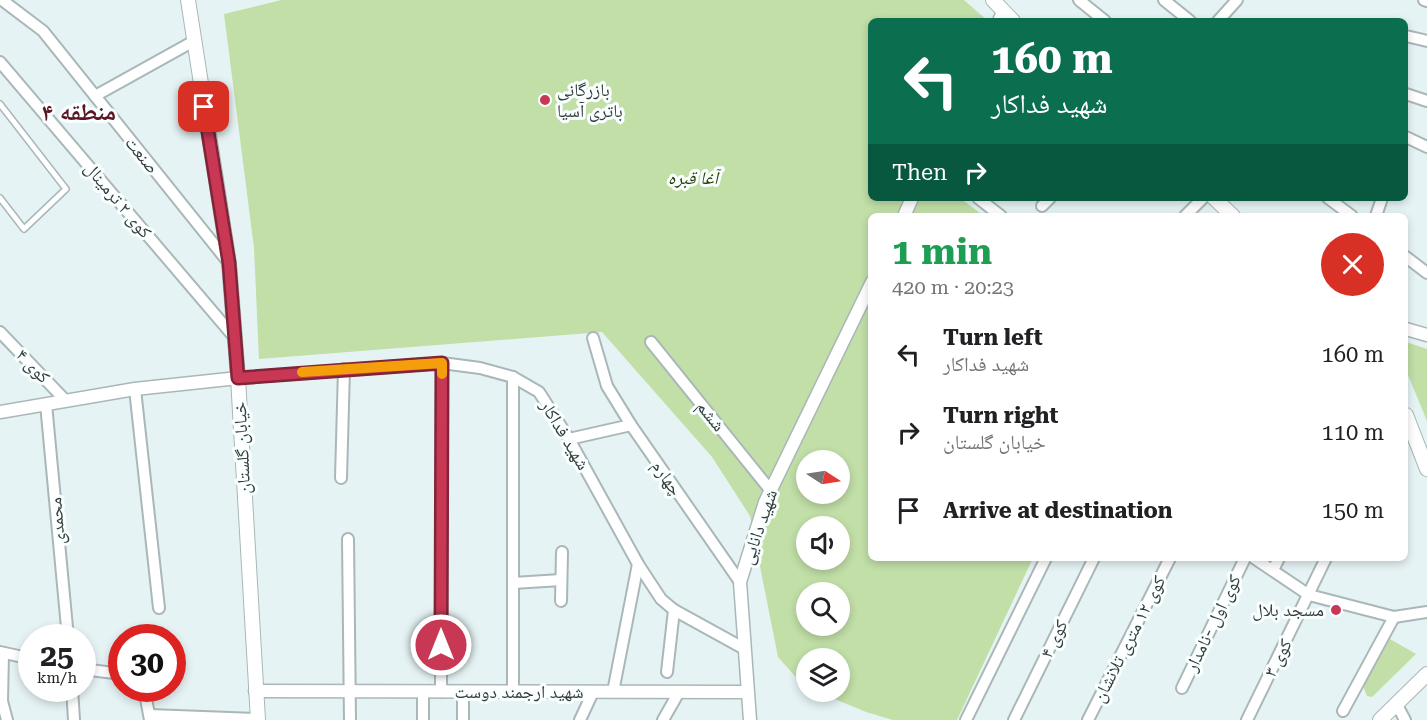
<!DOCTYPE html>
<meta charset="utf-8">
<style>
:root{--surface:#fff;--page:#f2f2f2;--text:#202124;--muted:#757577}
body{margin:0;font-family:"Roboto Serif","Noto Naskh Arabic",serif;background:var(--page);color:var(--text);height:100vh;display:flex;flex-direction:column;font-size:22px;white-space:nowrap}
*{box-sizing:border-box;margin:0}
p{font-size:20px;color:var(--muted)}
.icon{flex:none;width:33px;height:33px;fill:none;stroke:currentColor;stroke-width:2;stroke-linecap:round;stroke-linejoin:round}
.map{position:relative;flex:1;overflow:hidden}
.sheet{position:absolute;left:868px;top:213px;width:540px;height:348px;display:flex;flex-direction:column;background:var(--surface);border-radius:9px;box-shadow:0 3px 9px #0003}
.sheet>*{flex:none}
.hud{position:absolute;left:868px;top:18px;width:540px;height:183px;border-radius:9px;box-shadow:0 3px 9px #0003;background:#0b6e4f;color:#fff;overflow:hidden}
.needle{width:39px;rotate:102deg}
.tools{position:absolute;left:796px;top:450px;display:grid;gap:12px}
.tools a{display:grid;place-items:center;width:54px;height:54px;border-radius:50%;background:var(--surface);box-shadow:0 3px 9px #0003;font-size:30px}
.speed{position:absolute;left:18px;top:624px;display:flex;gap:12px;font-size:30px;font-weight:700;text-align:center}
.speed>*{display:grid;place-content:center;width:78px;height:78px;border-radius:50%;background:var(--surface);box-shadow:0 3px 9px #0003;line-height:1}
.speed small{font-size:15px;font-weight:400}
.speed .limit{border:9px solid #d22;background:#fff;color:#111}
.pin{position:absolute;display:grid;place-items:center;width:51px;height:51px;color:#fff;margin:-26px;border-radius:12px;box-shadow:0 3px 9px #0006}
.me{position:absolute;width:66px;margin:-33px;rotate:0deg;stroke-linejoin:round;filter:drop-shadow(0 0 4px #0008)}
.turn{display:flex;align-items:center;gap:21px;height:126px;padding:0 24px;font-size:27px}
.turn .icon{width:78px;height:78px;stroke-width:2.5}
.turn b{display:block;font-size:42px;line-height:51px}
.then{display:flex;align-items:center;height:57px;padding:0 24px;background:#0003;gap:12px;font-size:22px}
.round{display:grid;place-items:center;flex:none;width:63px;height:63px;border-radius:32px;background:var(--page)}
.overview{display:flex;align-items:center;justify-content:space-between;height:102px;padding:0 24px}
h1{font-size:36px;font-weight:700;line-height:45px;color:#1e9e55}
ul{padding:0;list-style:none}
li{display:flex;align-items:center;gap:18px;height:78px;padding:0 24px}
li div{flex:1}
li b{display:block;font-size:22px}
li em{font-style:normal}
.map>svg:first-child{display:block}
.green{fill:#c1dfa7;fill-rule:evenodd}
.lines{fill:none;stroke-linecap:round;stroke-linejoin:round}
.service-casing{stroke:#aab7b8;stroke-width:8}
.minor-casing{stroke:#aab7b8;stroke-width:14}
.tertiary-casing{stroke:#aab7b8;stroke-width:15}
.secondary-casing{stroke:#aab7b8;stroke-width:16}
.service{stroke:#fff;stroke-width:5}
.minor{stroke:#fff;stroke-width:10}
.tertiary{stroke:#fff;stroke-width:12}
.secondary{stroke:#fff;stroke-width:14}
.route-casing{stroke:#822437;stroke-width:15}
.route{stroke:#c83855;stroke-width:10}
.slow{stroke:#f59e0b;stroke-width:10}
.poi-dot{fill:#c83855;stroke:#f9ffff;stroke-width:2}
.labels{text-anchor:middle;stroke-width:6;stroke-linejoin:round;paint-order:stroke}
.poi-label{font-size:18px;fill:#363c3c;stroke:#f9ffff;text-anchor:start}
.street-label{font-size:18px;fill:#363c3c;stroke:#f9ffff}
.park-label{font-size:18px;font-style:italic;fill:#263f01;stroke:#f9ffff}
.district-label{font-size:24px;font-weight:bold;fill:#5c1724;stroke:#f9ffff}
</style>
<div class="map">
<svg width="1427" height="720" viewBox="0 0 1427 720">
<rect width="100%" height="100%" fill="#e6f3f4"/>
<g class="green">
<path d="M281,0h683l24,21h-116v177h88l24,18h-112v342h161l-76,162h-64l-27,-8 -48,-20h22v-34h-33v29l-5,-3 -24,-27 -28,-141 -38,-59 -110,-125 -343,27 -5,-111 -30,-234zM807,460h33v34h-33zM807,526h33v34h-33zM807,592h33v34h-33z"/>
<polygon points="1406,342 1427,349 1427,421 1406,370"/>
<polygon points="1390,639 1416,654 1372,697 1367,696 1363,686"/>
</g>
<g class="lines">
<g class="service-casing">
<polyline id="service" points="0,104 66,189 24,229 0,198"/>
</g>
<g class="minor-casing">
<g id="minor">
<polyline points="2,0 43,31 229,263"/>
<polyline points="1079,0 1105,21"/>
<polyline points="1164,0 1190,21"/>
<polyline points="1424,0 1427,1"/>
<polyline points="1218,21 1237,0"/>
<polyline points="1406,36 1427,41"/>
<polyline points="0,62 235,338"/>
<polyline points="1406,94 1427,101"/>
<polyline points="95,96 194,41"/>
<polyline points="1406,137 1427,147"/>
<polyline points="978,198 1001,216"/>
<polyline points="1328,198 1352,216"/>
<polyline points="1042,206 1050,198"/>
<polyline points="1185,216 1203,198"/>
<polyline points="1376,216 1382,198"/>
<polyline points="1406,257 1427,273"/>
<polyline points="0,332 66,401"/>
<polyline points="593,338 607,386 631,425"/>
<polyline points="651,342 771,491"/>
<polyline points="238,378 442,363 480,368 513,377 539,392 569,439 638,564 661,599 674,610 743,648"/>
<polyline points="135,389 159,608"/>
<polyline points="46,404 68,638"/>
<polyline points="569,439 631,425 740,582"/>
<polyline points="341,478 344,369"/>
<polyline points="348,539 350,720"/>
<polyline points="1254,558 1309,595 1394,617 1427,612"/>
<polyline points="1273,570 1279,558"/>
<polyline points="513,583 561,580"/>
<polyline points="561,601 562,552"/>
<polyline points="0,652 32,659"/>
<polyline points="3,653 2,701 7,720"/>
<polyline points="82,669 122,674"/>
<polyline points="667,672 674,610"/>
<polyline points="72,688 74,720"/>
<polyline points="144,688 150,720"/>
<polyline points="1182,688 1245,558"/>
<polyline points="423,692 423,720"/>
<polyline points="441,692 442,363"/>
<polyline points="463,692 463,720"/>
<polyline points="513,692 513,377"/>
<polyline points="613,692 638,564"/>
<polyline points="1397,705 1405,720"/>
<polyline points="1343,711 1394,617"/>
<polyline points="150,715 258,719"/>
<polyline points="580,720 593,692"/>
<polyline points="663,720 679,692"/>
<polyline points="966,720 1046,558"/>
<polyline points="1014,720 1094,558"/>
<polyline points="1088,720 1170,558"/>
<polyline points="1247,720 1326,558"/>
</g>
</g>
<g class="tertiary-casing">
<g id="tertiary">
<polyline points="999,21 1003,12"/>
<polyline points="904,216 912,198"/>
<polyline points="1406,329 1427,335"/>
<polyline points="0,412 135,389 238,378"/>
<polyline points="255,691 747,692"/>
<polyline points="750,720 740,582 765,502 872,282"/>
</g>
</g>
<g class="secondary-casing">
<g id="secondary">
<polyline points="188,0 229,263 238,378 258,720"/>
<polyline points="993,0 1013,21"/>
<polyline points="1214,198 1233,216"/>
<polyline points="1406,415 1427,469"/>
<polyline points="1380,720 1427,674"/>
</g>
</g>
<use href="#service" class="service"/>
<use href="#minor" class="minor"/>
<use href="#tertiary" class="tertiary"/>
<use href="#secondary" class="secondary"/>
</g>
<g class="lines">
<g class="route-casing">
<polyline id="route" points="204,107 229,263 238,378 442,363 441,645"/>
</g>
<use href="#route" class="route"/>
<polyline class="slow" points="302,372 442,363 442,374"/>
</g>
<g class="poi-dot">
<circle cx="545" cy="100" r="6"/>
<circle cx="1336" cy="610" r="6"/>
</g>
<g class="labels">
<g class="poi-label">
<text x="557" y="96">بازرگانی<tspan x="557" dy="21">باتری آسیا</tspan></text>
<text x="1324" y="616" text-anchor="end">مسجد بلال</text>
</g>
<g class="street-label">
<text transform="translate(142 155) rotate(51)" y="6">صنعت</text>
<text transform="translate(118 200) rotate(50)" y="6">کوی ۲ ترمینال</text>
<text transform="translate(33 366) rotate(46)" y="6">کوی ۴</text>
<text transform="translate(711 416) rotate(51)" y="6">ششم</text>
<text transform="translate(565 435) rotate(59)" y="6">شهید فداکار</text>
<text transform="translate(242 448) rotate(-93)" y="6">خیابان گلستان</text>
<text transform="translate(667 478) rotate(55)" y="6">چهارم</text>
<text transform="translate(57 521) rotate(-95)" y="6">محمدی</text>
<text transform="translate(759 527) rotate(-71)" y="6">شهید دانایی</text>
<text transform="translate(1213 623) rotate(-64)" y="6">کوی اول -نامدار</text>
<text transform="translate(1054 639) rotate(-64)" y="6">کوی ۴</text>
<text transform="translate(1129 639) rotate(-63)" y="6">کوی ۱۲ متری تلانشان</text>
<text transform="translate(1278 658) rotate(-63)" y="6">کوی ۳</text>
<text x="519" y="698">شهید ارجمند دوست</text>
</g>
<g class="park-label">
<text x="693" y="184">آغا قبره</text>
</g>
<g class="district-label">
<text x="79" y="120">منطقه ۴</text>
</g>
</g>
</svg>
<div class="tools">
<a><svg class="needle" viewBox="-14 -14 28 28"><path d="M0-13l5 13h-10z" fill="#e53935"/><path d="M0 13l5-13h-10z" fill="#757577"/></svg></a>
<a><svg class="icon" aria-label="sound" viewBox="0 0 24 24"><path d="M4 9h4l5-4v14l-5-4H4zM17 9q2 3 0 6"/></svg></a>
<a><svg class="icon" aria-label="search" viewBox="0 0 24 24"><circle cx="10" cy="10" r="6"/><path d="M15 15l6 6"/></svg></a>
<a><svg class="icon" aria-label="layers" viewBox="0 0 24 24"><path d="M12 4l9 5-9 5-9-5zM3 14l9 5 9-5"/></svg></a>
</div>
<div class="speed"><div>25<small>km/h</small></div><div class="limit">30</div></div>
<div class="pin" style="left:204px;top:107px;background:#d93025"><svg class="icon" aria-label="arrive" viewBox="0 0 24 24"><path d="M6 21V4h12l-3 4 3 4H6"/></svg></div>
<svg class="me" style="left:441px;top:645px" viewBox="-20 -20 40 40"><circle r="17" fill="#c83855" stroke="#fff" stroke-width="3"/><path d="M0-11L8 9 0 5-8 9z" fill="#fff"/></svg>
<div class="hud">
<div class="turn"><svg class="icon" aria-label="left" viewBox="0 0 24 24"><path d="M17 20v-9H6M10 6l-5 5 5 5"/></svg><div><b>160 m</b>شهید فداکار</div></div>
<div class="then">Then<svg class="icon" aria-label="right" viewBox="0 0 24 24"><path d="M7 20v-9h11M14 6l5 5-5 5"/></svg></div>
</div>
<section class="sheet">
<div class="overview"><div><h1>1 min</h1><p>420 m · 20:23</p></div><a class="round" style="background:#d93025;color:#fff"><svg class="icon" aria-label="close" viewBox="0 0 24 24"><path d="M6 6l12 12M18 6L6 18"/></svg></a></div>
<ul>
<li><svg class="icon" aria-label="left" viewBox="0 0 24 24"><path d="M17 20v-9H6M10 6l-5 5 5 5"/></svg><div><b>Turn left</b><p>شهید فداکار</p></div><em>160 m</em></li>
<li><svg class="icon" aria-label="right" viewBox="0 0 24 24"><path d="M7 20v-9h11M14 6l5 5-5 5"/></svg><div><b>Turn right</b><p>خیابان گلستان</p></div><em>110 m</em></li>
<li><svg class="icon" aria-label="arrive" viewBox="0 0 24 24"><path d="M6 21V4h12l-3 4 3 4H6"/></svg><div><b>Arrive at destination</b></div><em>150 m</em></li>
</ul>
</section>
</div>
